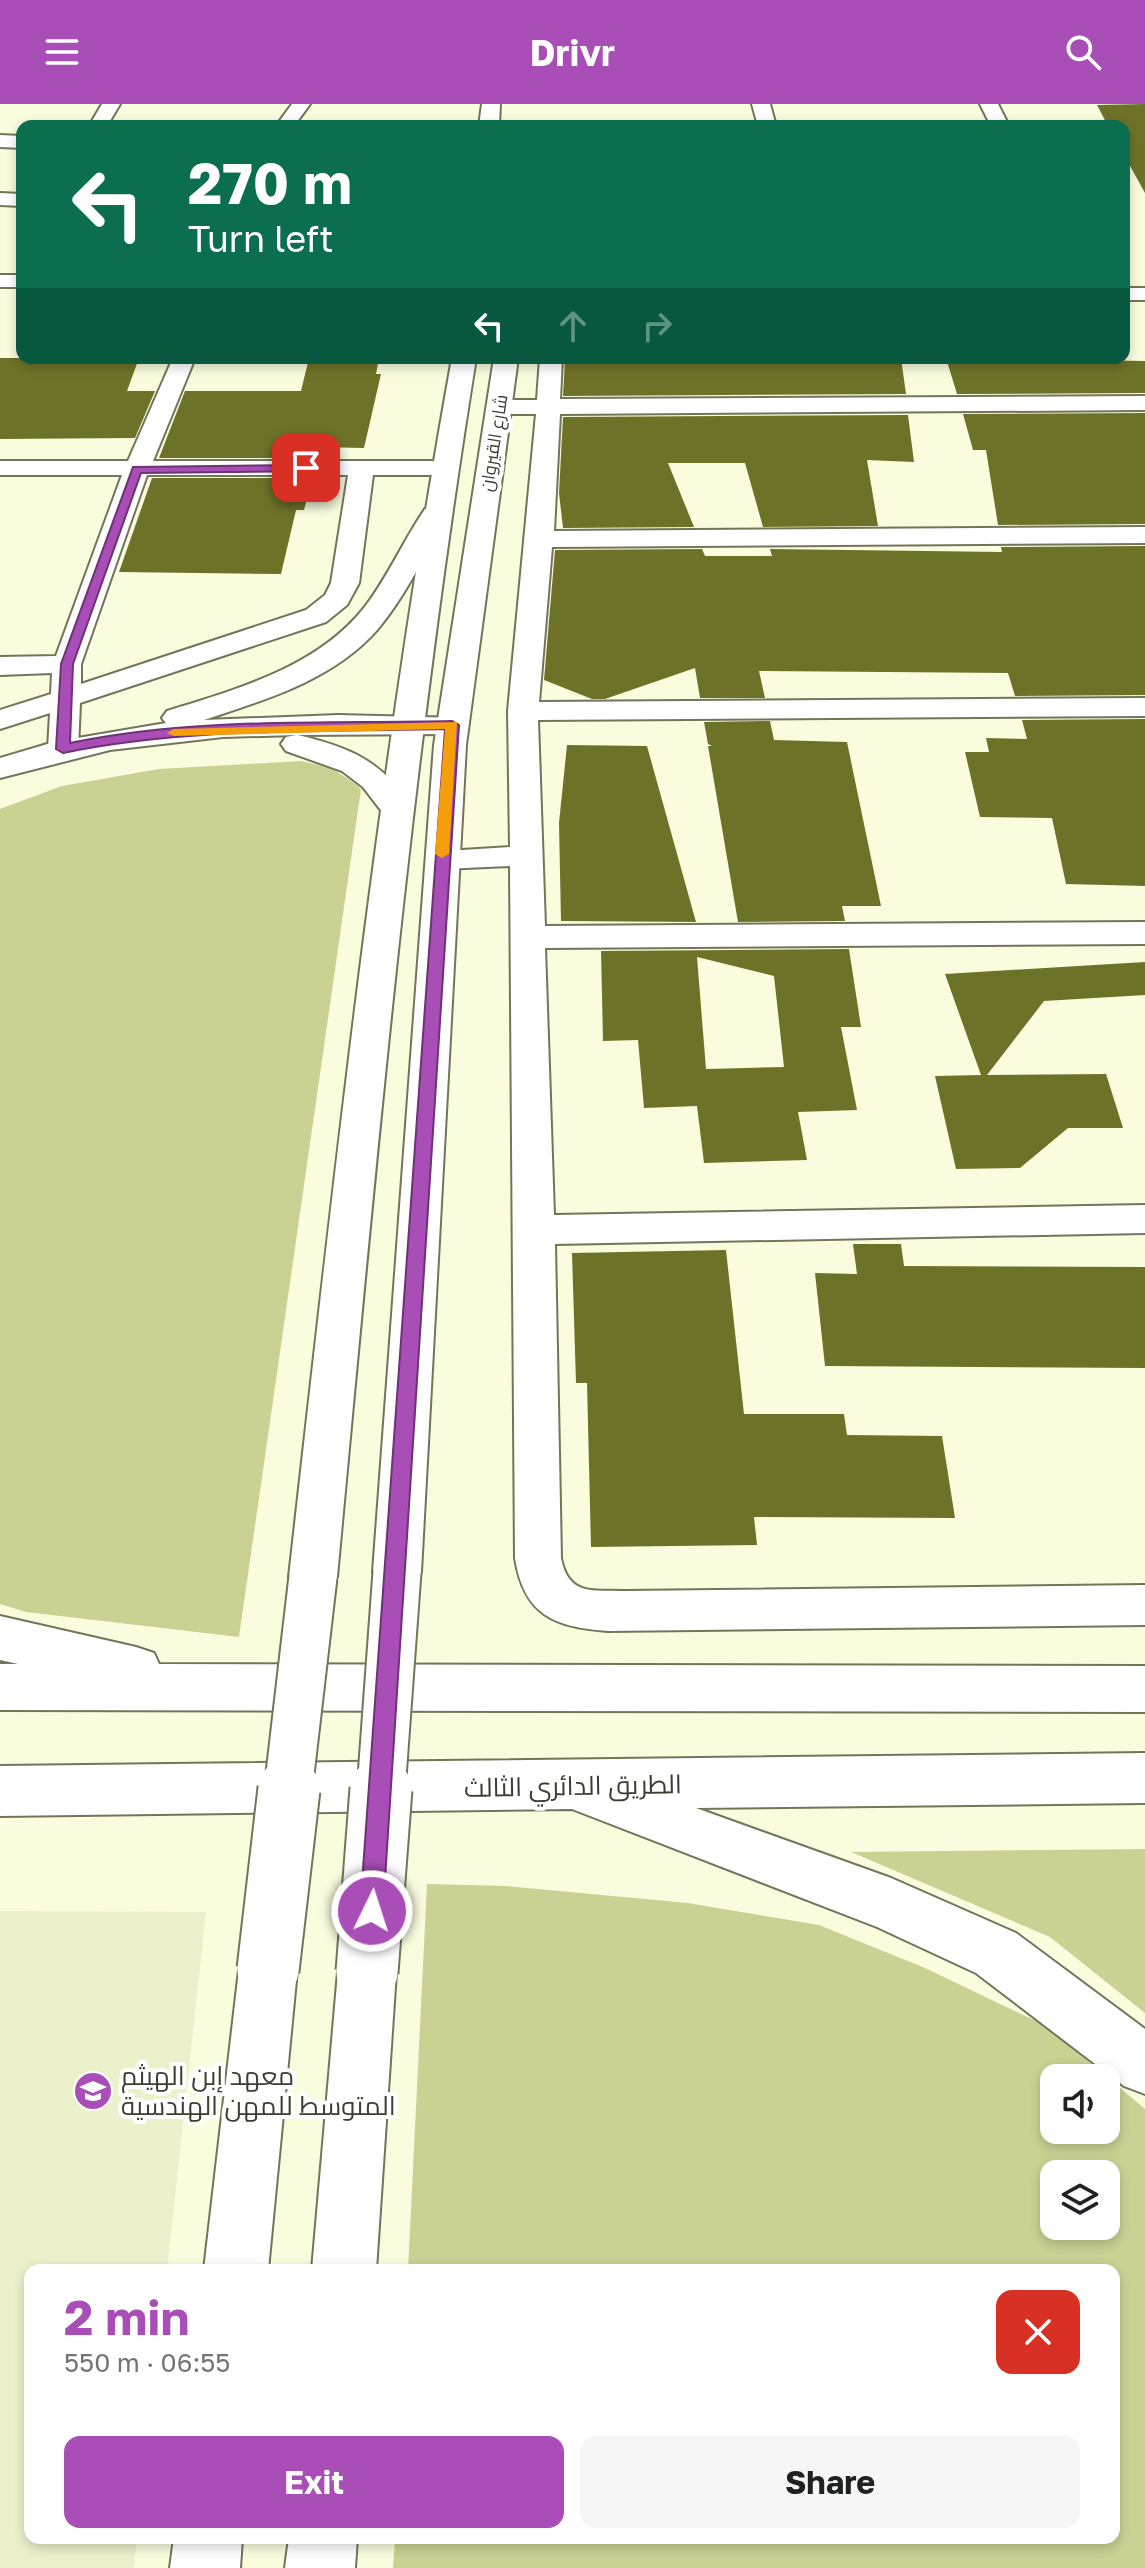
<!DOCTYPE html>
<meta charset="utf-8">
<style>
:root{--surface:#fff;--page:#f6f6f6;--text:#202124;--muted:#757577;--accent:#a94db7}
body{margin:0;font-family:"Golos Text",Cairo,sans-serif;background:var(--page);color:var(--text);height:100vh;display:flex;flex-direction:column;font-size:30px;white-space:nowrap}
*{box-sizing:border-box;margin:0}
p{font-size:26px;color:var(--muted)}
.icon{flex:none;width:44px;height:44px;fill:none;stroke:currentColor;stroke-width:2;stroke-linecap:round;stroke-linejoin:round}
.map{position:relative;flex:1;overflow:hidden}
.panel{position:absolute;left:24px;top:2160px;width:1096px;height:280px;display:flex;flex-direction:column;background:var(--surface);border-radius:16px;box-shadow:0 4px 12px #0003}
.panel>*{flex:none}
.hud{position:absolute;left:16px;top:16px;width:1114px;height:244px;border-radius:16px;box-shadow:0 4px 12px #0003;background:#0b6e4f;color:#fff;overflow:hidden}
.tools{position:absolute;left:1040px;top:1960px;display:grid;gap:16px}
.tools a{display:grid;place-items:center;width:80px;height:80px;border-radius:16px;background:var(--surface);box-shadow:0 4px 12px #0003;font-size:40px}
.pin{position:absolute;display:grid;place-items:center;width:68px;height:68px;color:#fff;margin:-34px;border-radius:16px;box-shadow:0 4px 12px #0006}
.me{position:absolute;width:88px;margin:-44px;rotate:4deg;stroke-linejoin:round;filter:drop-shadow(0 0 6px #0008)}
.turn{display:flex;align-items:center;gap:28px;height:168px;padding:0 40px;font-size:36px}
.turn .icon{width:104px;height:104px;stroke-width:2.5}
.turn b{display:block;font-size:56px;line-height:68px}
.lanes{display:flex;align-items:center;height:76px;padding:0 40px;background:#0003;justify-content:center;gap:40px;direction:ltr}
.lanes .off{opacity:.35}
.round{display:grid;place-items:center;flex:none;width:84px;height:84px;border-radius:16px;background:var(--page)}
.head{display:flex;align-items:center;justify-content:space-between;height:136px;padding:0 40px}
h1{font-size:48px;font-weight:700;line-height:60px;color:var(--accent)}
.action{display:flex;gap:16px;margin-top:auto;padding:16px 40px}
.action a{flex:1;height:92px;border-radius:16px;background:var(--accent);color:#fff;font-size:32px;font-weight:700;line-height:92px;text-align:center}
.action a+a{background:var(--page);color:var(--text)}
header{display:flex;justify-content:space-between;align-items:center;height:104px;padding:0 40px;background:var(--accent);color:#fff;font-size:36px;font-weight:700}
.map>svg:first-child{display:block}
.built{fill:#ecf0cb}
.green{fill:#cbd193;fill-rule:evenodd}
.building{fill:#6e7228;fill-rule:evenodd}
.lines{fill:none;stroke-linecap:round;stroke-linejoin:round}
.street-casing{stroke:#73755b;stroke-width:4}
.secondary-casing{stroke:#73755b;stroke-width:4}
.highway-casing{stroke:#73755b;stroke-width:4}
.street{fill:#fff;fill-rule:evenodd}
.secondary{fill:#fff;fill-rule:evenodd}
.highway{fill:#fff;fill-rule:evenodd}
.secondary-bridge-far1-casing{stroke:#73755b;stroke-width:51;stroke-linecap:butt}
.secondary-bridge-casing{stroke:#73755b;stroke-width:65;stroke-linecap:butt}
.secondary-bridge-far1{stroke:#fff;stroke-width:47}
.secondary-bridge{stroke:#fff;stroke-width:61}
.route{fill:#a94db7;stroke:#6e3277;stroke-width:2}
.slow{fill:#f59e0b}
.labels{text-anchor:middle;stroke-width:8;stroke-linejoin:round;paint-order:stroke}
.far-street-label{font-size:18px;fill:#3c3e32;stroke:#fff}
.near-street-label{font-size:26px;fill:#3c3e32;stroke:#fff}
.near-poi-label{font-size:26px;fill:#3c3e32;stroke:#fff;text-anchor:start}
</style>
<header><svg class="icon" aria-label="menu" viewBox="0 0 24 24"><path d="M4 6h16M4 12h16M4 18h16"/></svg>Drivr<svg class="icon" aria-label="search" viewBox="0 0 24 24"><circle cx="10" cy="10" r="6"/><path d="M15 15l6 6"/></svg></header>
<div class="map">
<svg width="1145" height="2464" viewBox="0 0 1145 2464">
<rect width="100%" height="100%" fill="#f9fdde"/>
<polygon class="built" points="0,1807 206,1808 167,2166 30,2166 30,2434 137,2434 134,2464 0,2464"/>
<g class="green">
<path d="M301,657c25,5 41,11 60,28l-122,848 -213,-25 -26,-8v-795l62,-23 97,-17z"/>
<polygon points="1145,1745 1145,1909 1050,1833 851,1748"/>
<path d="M427,1780l79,2 182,17 131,22 106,43 121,58 99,83v459h-752l2,-30h719v-268h-706zM1054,1974h52v52h-52zM1054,2070h52v52h-52z"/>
</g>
<g class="building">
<polygon points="1145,0 1145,89 1124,51 1124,22 1108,22 1097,1"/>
<polygon points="0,254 139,254 127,287 155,287 135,334 0,335"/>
<polygon points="309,254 379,254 376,270 381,270 364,344 318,343 316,354 159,354 185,287 301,287"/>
<polygon points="565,254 901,254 906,290 563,292"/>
<polygon points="946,254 1145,257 1145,289 957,290"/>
<polygon points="1145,309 1145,420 998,421 986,346 973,346 963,310"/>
<polygon points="908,311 914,358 867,356 878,422 763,423 745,359 668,359 694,423 563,424 559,389 563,313"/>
<polygon points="152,374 312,374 304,406 296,406 281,470 119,468"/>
<polygon points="1145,442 1145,591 1015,592 1008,569 759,567 765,594 700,594 695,564 605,595 592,595 544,576 555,446 702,445 705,452 772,452 770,445 1002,448 1001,443"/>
<polygon points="1145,615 1145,782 1066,780 1052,714 980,713 965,648 989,648 986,634 1027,635 1022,616"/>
<polygon points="770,617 774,636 847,638 881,802 842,802 845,817 738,818 708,642 712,642 708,640 704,618"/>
<polygon points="567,641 647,642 696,818 561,817 559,719"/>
<path d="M849,845l12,78h-20l16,83 -59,2 9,48 -103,3 -7,-57 -53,2 -6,-68 -35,1 -2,-90zM697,853l77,19 10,91 -78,2z"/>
<polygon points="1145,858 1145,891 1044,897 987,971 1106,970 1123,1024 1068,1024 1020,1064 956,1065 935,972 981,971 945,870"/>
<polygon points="853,1140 901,1140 904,1162 1145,1163 1145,1264 825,1262 815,1169 857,1170"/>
<polygon points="726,1146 744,1310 844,1310 847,1331 942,1332 955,1414 754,1413 757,1441 591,1443 587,1279 576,1279 572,1149"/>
</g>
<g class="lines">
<g class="street-casing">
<g id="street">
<polygon points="102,0 120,0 107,22 89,22"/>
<polygon points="292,0 310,0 294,22 276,22"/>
<polygon points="752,0 770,0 776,22 758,22"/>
<polygon points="980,0 998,0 1009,22 991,22"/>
<polygon points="0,31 22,32 22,44 0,43"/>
<polygon points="0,89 22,90 22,102 0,101"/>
<rect x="0" y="171" width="22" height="12"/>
<rect x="1124" y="184" width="21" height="12"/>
<path d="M173,254h22l-42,103h291l12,7 -12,7h-71l-14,108 -12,22 -21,17 -246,81 -2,46 -4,6h-22l-4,-6 2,-36 -50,16v-19l51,-16 1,-21 -52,2v-18l56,-1 66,-181h-122v-14h128zM147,371h201l-17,108 -6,12 -19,15 -225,74v-20z"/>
<path d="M540,254h22l-2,41 585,-3v14l-585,4 -6,117 591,-4v16l-593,4 -13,155 606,-4v18l-607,4 7,206 600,-4v22l-600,4 9,267 591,-10v28l-590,11 6,314c7,38 32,32 64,33l520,-6v40l-537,6c-54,-4 -84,-16 -93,-73l-5,-692 -68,3 -12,-3 -4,-7 4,-7 80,-5 -2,-136 28,-297h-36l-12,-7 12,-7h37z"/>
</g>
</g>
<g class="secondary-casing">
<g id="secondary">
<polygon points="482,0 500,0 499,22 479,22"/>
<path d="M452,254h24c-65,404 -101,811 -139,1219l-7,15 -17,6 -17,-6 -7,-15c46,-408 90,-815 163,-1219z"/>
<polygon points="494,254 518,254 466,641 421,1468 414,1483 397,1489 380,1483 373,1468 434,641"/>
<polygon points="268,1838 288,1846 297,1866 268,2166 204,2166 239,1866 248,1846"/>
<polygon points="367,1840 387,1848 396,1868 376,2166 312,2166 338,1868 347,1848"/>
<polygon points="174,2434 242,2434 240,2464 170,2464"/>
<polygon points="289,2434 357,2434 355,2464 285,2464"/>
</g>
</g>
<g class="highway-casing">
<g id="highway">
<path d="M435,403l10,2 4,6c-24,38 -43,81 -72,115 -44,50 -112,70 -173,90l134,-5 125,3 5,7 -5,7 -11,2 -154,1c53,13 82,25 114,71l-5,7 -12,3 -12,-3 -20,-26 -21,-16 -56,-20 -5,-7 5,-7 10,-2 -73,2 -113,13 -110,28v-20l54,-16 112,-19 -4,-5 5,-7c70,-22 149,-43 197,-103 24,-31 39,-67 61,-99z"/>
<polygon points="0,1512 136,1543 154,1549 159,1560 1145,1562 1145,1608 0,1606 0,1560 18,1560 0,1556"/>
<polygon points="1145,1649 1145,1699 696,1704 891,1774 1016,1829 1145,1925 1145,1990 1124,1982 976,1869 877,1823 572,1705 0,1712 0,1662"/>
</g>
</g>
<use href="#street" class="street"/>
<use href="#secondary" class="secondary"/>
<use href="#highway" class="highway"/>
<g class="secondary-bridge-far1-casing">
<g id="secondary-bridge-far1">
<polyline points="288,1687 313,1473"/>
<polyline points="381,1687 397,1468"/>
</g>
</g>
<g class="secondary-bridge-casing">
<g id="secondary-bridge">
<polyline points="268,1866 289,1685"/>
<polyline points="367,1868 381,1685"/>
</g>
</g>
<use href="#secondary-bridge-far1" class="secondary-bridge-far1"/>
<use href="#secondary-bridge" class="secondary-bridge"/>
</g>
<path class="route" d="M306,361l4,6 -169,2 -68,191 -3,79c124,-26 255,-19 382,-22l7,4 -76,1186 -3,8 -8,3 -8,-3 -4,-8 85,-1182c-127,3 -257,-2 -382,24l-7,-4 5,-85 72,-197z"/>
<polygon class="slow" points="457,618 449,750 442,754 435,750 445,625 174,632 167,629 174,625"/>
<defs>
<g id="school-disc" transform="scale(2)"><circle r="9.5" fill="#a94db7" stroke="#fff"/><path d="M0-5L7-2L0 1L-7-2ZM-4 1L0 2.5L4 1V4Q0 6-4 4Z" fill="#fff"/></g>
</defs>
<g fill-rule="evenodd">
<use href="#school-disc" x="93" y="1987"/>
</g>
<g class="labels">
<g class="far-street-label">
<text transform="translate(494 339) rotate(-81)" y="6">شارع القيروان</text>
</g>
<g class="near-street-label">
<text transform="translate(573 1682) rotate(-1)" y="9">الطريق الدائري الثالث</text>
</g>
<g class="near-poi-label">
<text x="121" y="1981">معهد إبن الهيثم<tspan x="121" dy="30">المتوسط للمهن الهندسية</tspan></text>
</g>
</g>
</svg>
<div class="tools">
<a><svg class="icon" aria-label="sound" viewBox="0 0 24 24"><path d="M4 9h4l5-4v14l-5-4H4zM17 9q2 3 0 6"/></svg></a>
<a><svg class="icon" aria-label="layers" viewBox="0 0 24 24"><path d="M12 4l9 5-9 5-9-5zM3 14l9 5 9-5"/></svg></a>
</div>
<div class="pin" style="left:306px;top:364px;background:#d93025"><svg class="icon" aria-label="arrive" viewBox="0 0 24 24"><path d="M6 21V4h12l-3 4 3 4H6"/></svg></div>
<svg class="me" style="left:372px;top:1807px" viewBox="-20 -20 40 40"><circle r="17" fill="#a94db7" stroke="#fff" stroke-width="3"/><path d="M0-11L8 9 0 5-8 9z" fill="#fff"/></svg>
<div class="hud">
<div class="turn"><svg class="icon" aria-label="left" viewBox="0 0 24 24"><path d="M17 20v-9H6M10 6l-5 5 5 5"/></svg><div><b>270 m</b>Turn left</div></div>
<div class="lanes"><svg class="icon" aria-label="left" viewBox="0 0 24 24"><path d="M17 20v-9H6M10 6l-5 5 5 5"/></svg><svg class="icon off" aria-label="ahead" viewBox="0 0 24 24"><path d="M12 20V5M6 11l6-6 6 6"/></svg><svg class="icon off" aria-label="right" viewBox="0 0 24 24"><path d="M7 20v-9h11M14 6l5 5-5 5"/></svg></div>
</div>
<section class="panel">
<div class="head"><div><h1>2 min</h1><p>550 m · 06:55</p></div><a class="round" style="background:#d93025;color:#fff"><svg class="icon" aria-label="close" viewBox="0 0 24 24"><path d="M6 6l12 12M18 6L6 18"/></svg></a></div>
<div class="action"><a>Exit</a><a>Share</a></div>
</section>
</div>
